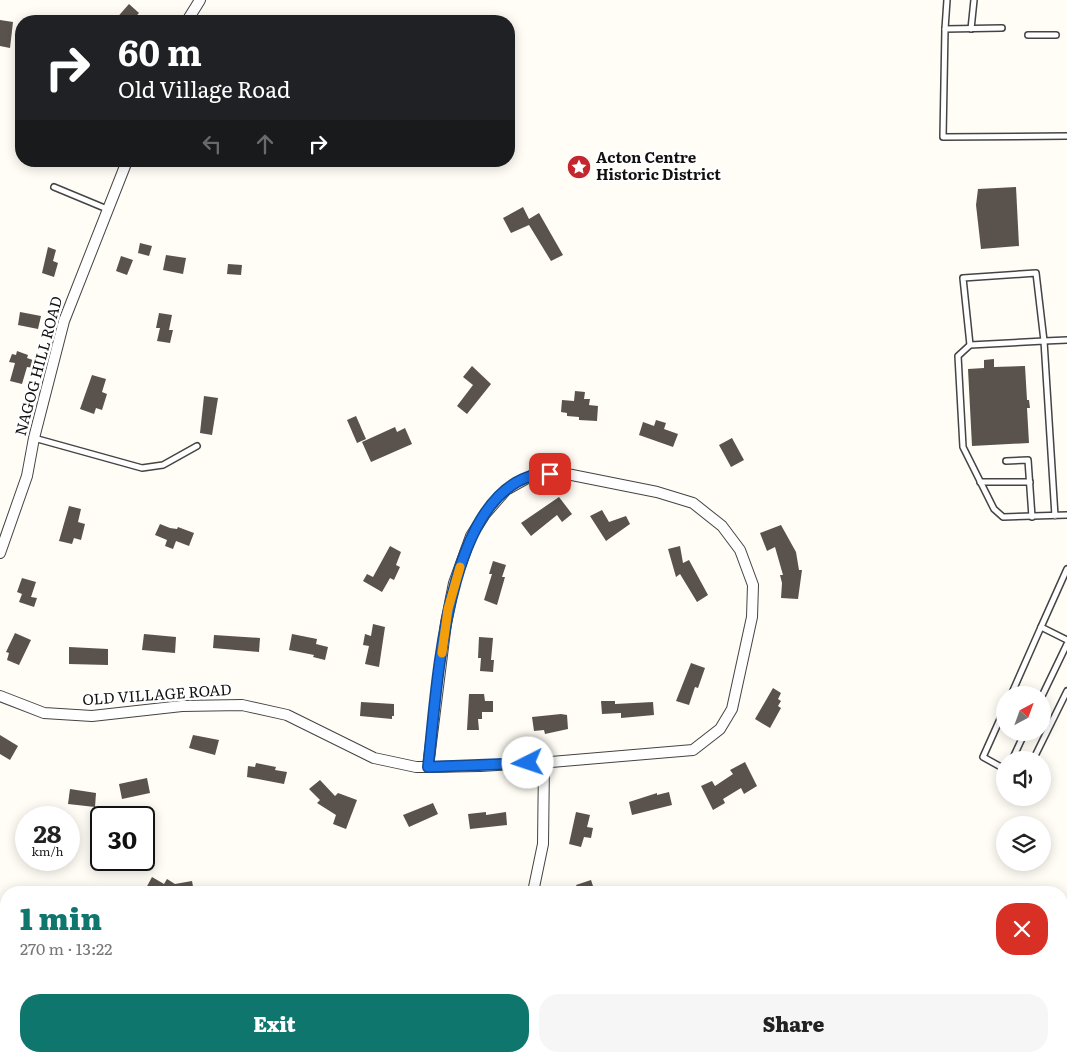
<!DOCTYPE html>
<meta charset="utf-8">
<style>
:root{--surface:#fff;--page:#f6f6f6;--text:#222;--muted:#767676;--accent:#0f766e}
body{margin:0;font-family:Literata,serif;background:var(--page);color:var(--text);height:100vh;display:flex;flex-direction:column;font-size:19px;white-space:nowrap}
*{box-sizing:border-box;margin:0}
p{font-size:16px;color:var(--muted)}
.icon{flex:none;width:28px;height:28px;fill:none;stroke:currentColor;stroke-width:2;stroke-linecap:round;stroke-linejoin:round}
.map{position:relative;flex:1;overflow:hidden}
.details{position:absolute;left:0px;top:886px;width:1068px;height:176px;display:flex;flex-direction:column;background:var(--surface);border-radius:20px 20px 0 0;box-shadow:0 2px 12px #0003}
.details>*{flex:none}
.banner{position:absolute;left:15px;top:15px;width:500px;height:152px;border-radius:20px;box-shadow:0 2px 12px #0003;background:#202124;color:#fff;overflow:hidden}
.needle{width:32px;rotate:41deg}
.controls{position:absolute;left:996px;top:686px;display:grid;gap:10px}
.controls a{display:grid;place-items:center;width:55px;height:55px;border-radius:50%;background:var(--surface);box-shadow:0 2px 12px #0003;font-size:25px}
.speed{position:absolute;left:15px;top:806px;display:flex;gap:10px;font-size:25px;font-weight:700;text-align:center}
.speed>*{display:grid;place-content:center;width:65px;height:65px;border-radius:50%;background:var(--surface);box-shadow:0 2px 12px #0003;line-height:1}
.speed small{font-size:12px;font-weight:400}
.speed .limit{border:2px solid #111;border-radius:8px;background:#fff;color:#111}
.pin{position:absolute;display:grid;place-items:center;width:42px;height:42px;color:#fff;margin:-21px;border-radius:10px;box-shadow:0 2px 8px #0006}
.me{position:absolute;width:55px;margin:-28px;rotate:266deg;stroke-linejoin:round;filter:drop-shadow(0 0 4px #0008)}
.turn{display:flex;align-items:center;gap:18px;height:105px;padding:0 20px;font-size:22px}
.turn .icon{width:65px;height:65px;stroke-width:2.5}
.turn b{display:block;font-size:35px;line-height:42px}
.lanes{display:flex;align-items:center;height:48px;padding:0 20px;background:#0003;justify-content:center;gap:25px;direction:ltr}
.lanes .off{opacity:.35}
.round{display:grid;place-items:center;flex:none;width:52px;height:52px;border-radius:20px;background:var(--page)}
.head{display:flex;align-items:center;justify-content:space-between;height:85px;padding:0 20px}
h1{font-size:30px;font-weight:800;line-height:38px;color:var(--accent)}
.primary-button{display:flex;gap:10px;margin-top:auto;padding:10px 20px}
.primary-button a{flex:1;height:58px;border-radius:20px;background:var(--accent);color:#fff;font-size:20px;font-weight:800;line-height:58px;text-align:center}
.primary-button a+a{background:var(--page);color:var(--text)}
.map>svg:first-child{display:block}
.cemetery{fill:#d9e3c4}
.building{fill:#5a524d}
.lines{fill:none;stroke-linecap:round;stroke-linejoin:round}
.service-casing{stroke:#444;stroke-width:8}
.minor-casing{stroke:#444;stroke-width:12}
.service{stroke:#fff;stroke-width:5}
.minor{stroke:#fff;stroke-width:10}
.route-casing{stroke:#114b97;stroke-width:12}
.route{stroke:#1a73e8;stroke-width:9}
.slow{stroke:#f59e0b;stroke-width:9}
.labels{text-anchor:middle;stroke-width:5;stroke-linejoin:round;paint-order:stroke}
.poi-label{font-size:15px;font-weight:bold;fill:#111;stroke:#fff;text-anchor:start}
.street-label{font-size:15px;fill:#111;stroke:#fff}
</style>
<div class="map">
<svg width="1067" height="1062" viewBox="0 0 1067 1062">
<rect width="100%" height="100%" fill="#fffdf5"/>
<polygon class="cemetery" points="0,995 6,995 6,1056 457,1056 468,1062 0,1062"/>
<g class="building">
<polygon points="129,4 139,13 132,21 114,21"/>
<polygon points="0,20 13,22 10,48 0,46"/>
<polygon points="1016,187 1019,246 981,249 976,205 978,189"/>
<polygon points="523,207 529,219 539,213 563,255 551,261 529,225 511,233 503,218"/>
<polygon points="140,243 152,246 149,256 138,253"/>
<polygon points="48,247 56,250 53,261 58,263 54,277 42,273"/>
<polygon points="166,255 186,258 183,274 163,270"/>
<polygon points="121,256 133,260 127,275 116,271"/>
<polygon points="228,264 242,265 241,275 227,274"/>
<polygon points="20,312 41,316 38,329 18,325"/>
<polygon points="159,313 172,315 169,330 173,330 170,343 157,341 160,328 156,328"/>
<polygon points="17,351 28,355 27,358 36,361 34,368 27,367 22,384 10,381 15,363 9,362 12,354 16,355"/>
<polygon points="994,359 994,367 1025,366 1027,400 1029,400 1030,408 1027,408 1029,443 972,446 968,369 984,368 984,360"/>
<polygon points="472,366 491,384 467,414 457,406 473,385 463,377"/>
<polygon points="92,375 106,379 102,392 107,394 102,410 96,408 94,414 80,409"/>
<polygon points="575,391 585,392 584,399 590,399 589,405 598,406 597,421 579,420 579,417 567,416 567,413 561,412 562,400 574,401"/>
<polygon points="204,396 218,398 212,435 200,433"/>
<polygon points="356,416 366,439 357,443 347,420"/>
<polygon points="656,420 666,423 664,429 678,434 673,447 639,435 643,422 654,426"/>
<polygon points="395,427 397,432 405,428 412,444 371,462 362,442"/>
<polygon points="732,438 744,460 731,467 719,445"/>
<polygon points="559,497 572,514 562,522 557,515 531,536 521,523"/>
<polygon points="69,506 81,509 78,522 85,524 81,540 74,538 72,544 59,541"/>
<polygon points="602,510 609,522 626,516 630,524 606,541 590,516"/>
<polygon points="160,524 170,528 177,529 178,527 194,533 189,546 176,541 173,549 165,546 167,540 155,535"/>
<polygon points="781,525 796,552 799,570 802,570 798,599 781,598 782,583 780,575 783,575 775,547 767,551 760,533"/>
<polygon points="390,546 401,552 396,565 400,567 394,580 390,578 382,592 363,581 367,574 373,577"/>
<polygon points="680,546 683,563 689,560 708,595 697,602 680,574 676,577 668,549"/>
<polygon points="493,561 506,565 502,577 505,577 497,605 484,600 492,574 489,574"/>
<polygon points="22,578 36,582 31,597 37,598 34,607 19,602 22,594 17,592"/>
<polygon points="373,624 385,627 379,667 365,664 369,646 363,645 365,634 371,636"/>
<polygon points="15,633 31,640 19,665 7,660 9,653 6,652"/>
<polygon points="144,634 176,637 175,653 142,650"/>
<polygon points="292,634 317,639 316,644 328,647 325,660 313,657 314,655 289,650"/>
<polygon points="214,635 260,638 259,652 213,648"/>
<polygon points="479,637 493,638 491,660 494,660 493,672 480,671 481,658 478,658"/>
<polygon points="69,647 108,649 108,665 69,664"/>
<polygon points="691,663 705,668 698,688 695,687 689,705 676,701"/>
<polygon points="773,688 781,693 778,699 781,701 778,706 781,708 770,728 755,719"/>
<polygon points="469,694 484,694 485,701 493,701 493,712 482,712 482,719 478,719 479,730 467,730"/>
<polygon points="601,701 615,701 615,704 653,702 654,715 621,718 621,713 602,714"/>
<polygon points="361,702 394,704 394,716 392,716 392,719 360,716"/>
<polygon points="561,714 567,715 568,729 545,734 544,730 534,731 532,717"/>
<polygon points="0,735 18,746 10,760 0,754"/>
<polygon points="193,735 219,740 215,755 189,748"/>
<polygon points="745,762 757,786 744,794 741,788 723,799 725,803 713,810 701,786 712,781 715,786 733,774 730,770"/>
<polygon points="256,763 276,767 275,770 287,772 284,784 247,777 248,766 255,767"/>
<polygon points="147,778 150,793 122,799 119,784"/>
<polygon points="320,780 335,796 338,793 357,800 346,829 333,824 336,815 317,803 320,800 309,789"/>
<polygon points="70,789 96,793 95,807 68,804"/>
<polygon points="669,792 672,805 632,815 629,802 657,793 657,795"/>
<polygon points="433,803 438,814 409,827 403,815"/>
<polygon points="486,812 486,815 506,812 507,825 470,829 468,814"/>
<polygon points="576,812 590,815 587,827 593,828 591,838 584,837 581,847 569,844"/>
<polygon points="152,877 164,884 167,879 175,884 192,881 194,892 150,892 145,890"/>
<polygon points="591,880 595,892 579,892 576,885"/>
</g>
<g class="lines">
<g class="service-casing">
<g id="service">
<polyline points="1002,28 945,29 943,137 1067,136"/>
<polyline points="945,29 947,0"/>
<polyline points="971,29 974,0"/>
<polyline points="1028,35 1056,35"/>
<polyline points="54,187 107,209"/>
<polyline points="970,345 963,278 1036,273 1044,341 1067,340"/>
<polyline points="34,438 142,468 163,465 197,446"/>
<polyline points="1006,461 1028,460 1032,517"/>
<polyline points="980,482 1030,482"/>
<polyline points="1055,516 1044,341 970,345 958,356 963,447 994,509 1003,517 1067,515"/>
<polyline points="1067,569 1041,627 1067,640"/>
<polyline points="1011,695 1041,627"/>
<polyline points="1042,696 1067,644"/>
<polyline points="1005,708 983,757 1001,767 1005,765"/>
<polyline points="1036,754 1067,691"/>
<polyline points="1012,760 1025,732"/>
<polyline points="958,1056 976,1059 1061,1060 1067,1057"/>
<polyline points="708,1062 720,1056"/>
</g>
</g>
<g class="minor-casing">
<g id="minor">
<polyline points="187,21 200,0"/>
<polyline points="0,553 27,476 34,438 64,321 127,161"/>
<polyline points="0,696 44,713 92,716 182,706 242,705 287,715 374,758 416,767 428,767 480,766 551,762 693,750 720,729 732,709 752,617 753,585 740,550 722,526 693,503 657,492 562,473 531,476 506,490 485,514 471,536 454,583 446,623 428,767"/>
<polyline points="533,892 543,844 544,762"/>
<polyline points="668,1056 676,1062"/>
</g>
</g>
<use href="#service" class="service"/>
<use href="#minor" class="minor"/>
</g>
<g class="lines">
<g class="route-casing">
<path id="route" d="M528,763l-100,4c9,-74 16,-265 103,-291 6,-1 13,-1 19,-2"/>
</g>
<use href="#route" class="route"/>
<polyline class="slow" points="442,653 448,609 460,567"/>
</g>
<defs>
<g id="sight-disc" transform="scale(1.25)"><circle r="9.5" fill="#c4262e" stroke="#fff"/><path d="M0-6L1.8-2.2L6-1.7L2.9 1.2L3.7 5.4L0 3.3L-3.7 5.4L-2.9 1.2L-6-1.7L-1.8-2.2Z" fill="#fff"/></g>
</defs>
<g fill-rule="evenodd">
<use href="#sight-disc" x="579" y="167"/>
</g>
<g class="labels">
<g class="poi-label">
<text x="596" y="163">Acton Centre<tspan x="596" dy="17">Historic District</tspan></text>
</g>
<g class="street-label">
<text transform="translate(39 366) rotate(-75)" y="5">NAGOG HILL ROAD</text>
<text transform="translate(157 695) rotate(-4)" y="5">OLD VILLAGE ROAD</text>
</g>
</g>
</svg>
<div class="controls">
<a><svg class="needle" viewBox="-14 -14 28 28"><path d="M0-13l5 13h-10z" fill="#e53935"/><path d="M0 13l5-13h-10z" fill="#767676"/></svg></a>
<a><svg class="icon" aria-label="sound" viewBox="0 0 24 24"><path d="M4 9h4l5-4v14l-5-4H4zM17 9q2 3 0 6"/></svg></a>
<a><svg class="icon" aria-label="layers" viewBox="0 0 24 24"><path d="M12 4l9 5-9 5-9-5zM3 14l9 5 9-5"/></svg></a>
</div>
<div class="speed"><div>28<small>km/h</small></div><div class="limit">30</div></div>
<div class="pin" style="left:550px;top:474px;background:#d93025"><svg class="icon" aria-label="arrive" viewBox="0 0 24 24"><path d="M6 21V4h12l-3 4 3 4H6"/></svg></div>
<svg class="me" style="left:528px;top:763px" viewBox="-20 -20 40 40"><circle r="19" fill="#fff"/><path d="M0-13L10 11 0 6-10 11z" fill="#1a73e8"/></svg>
<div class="banner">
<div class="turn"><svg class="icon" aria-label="right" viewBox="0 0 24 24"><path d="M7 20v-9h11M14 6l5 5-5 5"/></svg><div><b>60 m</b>Old Village Road</div></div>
<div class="lanes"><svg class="icon off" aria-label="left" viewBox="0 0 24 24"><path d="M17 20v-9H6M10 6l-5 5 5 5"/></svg><svg class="icon off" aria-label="ahead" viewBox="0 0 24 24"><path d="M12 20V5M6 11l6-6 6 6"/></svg><svg class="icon" aria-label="right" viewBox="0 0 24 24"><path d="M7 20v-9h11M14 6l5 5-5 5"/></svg></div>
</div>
<section class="details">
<div class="head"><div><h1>1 min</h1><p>270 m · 13:22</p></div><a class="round" style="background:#d93025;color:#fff"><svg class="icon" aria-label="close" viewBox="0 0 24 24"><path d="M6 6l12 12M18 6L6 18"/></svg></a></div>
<div class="primary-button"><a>Exit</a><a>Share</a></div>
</section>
</div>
